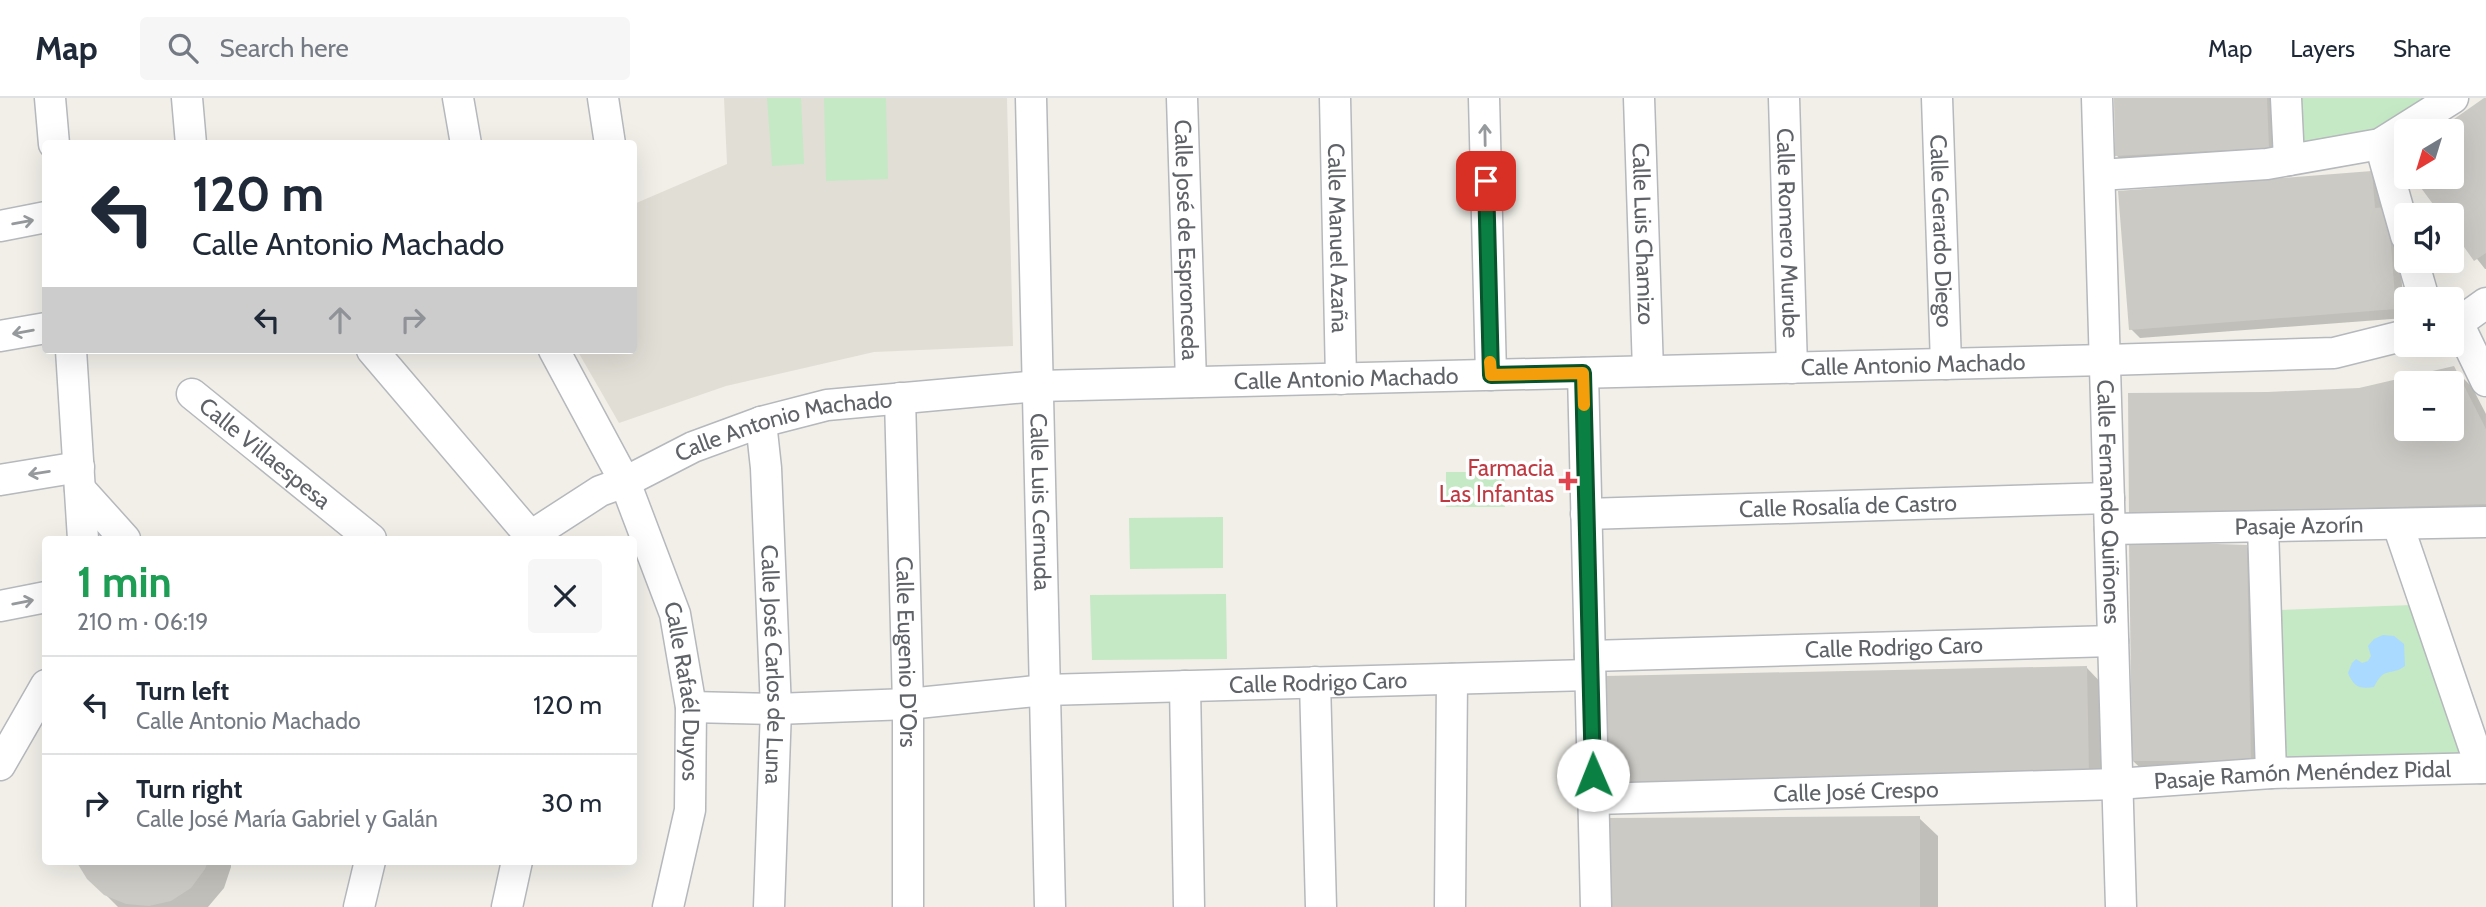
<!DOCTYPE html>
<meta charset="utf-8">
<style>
:root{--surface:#fff;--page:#f6f6f7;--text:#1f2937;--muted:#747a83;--line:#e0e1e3}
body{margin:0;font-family:Cabin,sans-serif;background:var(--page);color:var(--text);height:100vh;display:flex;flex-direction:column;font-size:26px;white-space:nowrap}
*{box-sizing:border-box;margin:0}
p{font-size:23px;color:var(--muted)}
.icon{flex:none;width:38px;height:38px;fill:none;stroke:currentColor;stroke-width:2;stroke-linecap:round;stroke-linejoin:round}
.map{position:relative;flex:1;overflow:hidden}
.drawer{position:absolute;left:42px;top:438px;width:595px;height:329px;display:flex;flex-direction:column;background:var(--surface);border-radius:7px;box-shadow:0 7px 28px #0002}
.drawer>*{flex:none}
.guide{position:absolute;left:42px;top:42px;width:595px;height:214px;border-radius:7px;box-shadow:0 7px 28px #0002;background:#fff;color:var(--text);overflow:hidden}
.needle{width:46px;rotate:218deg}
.controls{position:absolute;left:2394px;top:21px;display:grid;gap:14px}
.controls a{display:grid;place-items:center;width:70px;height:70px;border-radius:7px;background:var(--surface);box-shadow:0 7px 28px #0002;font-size:35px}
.pin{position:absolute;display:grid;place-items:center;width:60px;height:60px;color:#fff;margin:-30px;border-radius:14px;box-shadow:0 4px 10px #0006}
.me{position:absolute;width:77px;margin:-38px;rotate:359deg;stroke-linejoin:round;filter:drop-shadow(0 0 5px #0008)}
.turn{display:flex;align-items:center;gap:24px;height:147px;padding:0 35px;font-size:32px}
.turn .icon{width:91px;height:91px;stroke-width:2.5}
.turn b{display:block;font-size:49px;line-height:60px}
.lanes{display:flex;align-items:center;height:66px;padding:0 35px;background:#0003;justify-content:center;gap:35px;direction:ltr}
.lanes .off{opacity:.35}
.round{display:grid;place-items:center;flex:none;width:74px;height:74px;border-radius:7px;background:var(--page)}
.summary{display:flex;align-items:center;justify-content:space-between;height:119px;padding:0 35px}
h1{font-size:42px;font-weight:700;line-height:52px;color:#1e9e55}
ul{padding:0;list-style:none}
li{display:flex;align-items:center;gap:21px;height:98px;padding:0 35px;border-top:2px solid var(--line)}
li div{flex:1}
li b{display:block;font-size:26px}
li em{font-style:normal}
header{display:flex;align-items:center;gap:42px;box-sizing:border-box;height:98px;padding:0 35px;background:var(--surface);border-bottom:2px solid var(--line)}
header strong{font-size:33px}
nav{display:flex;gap:38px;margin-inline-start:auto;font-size:24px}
.search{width:490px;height:63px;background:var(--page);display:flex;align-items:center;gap:18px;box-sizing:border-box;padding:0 24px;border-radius:7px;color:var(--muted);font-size:26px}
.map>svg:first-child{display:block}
.education{fill:#e1ded6}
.green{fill:#c5e8c5}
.water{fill:#aadaff}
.shadow{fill:#0003;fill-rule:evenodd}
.building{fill:#cccac5;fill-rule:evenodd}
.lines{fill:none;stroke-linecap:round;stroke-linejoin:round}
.minor-casing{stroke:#b5b8bc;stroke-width:33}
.minor{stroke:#fff;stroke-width:30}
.oneway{stroke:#979a9d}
.route-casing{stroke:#07532c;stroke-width:18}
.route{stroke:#0b8043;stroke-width:12}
.slow{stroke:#f59e0b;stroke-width:12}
.health-dot{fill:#e0444e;stroke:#fff;stroke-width:2.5}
.labels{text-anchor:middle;stroke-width:7;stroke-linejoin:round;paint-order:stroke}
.street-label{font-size:23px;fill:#5f6368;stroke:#fff}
.health-label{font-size:23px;fill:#be3a42;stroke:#fff;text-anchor:end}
</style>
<header>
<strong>Map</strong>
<div class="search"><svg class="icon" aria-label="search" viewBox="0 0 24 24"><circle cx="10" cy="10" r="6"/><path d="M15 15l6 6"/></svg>Search here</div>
<nav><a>Map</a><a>Layers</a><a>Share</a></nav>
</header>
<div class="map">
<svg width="2486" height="809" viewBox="0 0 2486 809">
<rect width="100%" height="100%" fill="#f1efe8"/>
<polygon class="education" points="724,0 1007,0 1013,248 874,254 726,288 619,325 577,252 634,252 634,106 727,66"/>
<g class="green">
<polygon points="767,0 801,0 804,66 772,68"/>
<polygon points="824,0 886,0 888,81 826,83"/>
<polygon points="2296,0 2423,0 2377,30 2299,50"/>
<polygon points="1446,374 1504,374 1505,409 1446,409"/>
<polygon points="1223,419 1223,470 1130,471 1129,420"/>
<polygon points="1226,496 1227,561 1092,562 1090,497"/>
<polygon points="2412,507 2464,656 2284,665 2279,512"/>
</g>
<path class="water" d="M2383,537l11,1 10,8 1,22c-15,11 -20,-1 -31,21 -15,2 -20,0 -26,-14l4,-10 4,-4 6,4 6,-2 3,-5 -3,-10 6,-7z"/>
<g class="shadow">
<polygon points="2116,0 2275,0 2278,59 2126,66 2116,57"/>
<polygon points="2486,0 2486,171 2485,171 2452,129 2452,117 2443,117 2415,79 2452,79 2452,33 2440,33"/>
<polygon points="2371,75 2381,85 2396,120 2405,220 2140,240 2131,231"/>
<path d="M2453,270l19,19 14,27v109l-336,11 118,-140 92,-5zM2406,285h46v46h-46z"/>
<polygon points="2246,448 2265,467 2269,681 2152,681 2133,663"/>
<polygon points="2087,570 2105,589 2107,692 1628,708"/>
<polygon points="1919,720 1938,738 1938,809 1613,809 1610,721"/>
<polygon points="79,763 231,763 231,769 224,790 208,809 118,809 89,780"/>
</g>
<g class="building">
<polygon points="2114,0 2267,0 2269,50 2115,58"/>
<polygon points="2484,0 2486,0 2486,155 2474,163 2452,132 2452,117 2441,117 2413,79 2452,79 2452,33 2437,33"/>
<polygon points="2372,73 2375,110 2388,109 2396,211 2129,232 2118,93"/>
<path d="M2454,268l32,63v75l-357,12 -1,-123 140,-1 91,-4zM2406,285h46v46h-46z"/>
<polygon points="2129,443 2247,447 2251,663 2132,663"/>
<polygon points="2087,568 2089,674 1608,690 1605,578"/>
<polygon points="1920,718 1920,809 1611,809 1608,720"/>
<polygon points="76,763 208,763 205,771 191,790 171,803 149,808 126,806 104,797 87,781"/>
</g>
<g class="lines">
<g class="minor-casing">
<g id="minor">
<polyline points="50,0 54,46"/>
<polyline points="187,0 191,46"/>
<polyline points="458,0 466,46"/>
<polyline points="603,0 610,46"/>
<path id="s1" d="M1031,0l19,809"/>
<path id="s2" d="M1182,0l9,284"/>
<path id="s3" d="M1335,0l6,281"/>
<polyline points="1484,0 1491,277"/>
<path id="s4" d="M1639,0l9,273"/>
<path id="s5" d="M1784,0l8,270"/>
<path id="s6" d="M1937,0l9,266"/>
<path id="s7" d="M2097,0l24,809"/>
<polyline points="2286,0 2289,62"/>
<polyline points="2380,46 2406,138"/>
<polyline points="2100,77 2267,66 2380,46 2453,0"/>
<polyline points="0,128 46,119"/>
<polyline points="2413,163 2424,201"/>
<polyline points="2458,225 2486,283"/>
<polyline points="2452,227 2458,225 2486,205"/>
<polyline points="0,238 46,230"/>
<polyline points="71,252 83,441"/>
<polyline points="372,252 533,441"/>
<path id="s8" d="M554,252l71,132 50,132 16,93 -1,103 -22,97"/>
<polyline points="1583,275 1596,809"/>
<path id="s9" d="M192,296l179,145"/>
<path id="s10" d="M900,300l8,306v203"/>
<path id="s11" d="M761,324l5,46 10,241 -7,198"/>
<polyline points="0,382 79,369"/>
<polyline points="80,391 125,441"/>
<path id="s12" d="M1586,416l523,-16"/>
<polyline points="2398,427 2481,670"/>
<polyline points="2263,429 2271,675"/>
<path id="s13" d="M2110,431l376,-7"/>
<path id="s14" d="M526,441l74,-48 25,-9 68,-35 68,-25 66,-17 211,-19 1068,-26 228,-7 72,-18"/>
<polyline points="0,508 46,499"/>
<path id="s15" d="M1590,558l523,-15"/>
<polyline points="1315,584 1321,809"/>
<polyline points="1185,588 1189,809"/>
<path id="s16" d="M691,609l85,2 132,-5 137,-14 545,-15"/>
<polyline points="0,667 46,587"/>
<path id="s17" d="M1594,701l523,-15 154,-11 215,-5"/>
<polyline points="359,809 370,763"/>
<polyline points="507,809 517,763"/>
<polyline points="1450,809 1452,581"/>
</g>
</g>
<use href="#minor" class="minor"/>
</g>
<defs><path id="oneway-shaft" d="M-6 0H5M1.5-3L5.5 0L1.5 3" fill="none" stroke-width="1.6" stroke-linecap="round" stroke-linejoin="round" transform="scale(1.75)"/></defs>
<g class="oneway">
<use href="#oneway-shaft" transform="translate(1485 37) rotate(-91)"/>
<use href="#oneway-shaft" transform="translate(23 124) rotate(-10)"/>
<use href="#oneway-shaft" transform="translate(23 234) rotate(170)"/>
<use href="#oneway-shaft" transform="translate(39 375) rotate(171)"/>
<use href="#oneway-shaft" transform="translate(23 504) rotate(-11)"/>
</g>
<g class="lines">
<g class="route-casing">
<polyline id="route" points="1486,83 1491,277 1583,275 1593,677"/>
</g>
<use href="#route" class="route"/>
<polyline class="slow" points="1490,264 1491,277 1583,275 1584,307"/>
</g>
<path class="health-dot" d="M1564.5 372.5h7v7h7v7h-7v7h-7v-7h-7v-7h7z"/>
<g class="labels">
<g class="street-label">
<text dy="8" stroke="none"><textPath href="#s6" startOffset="133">Calle Gerardo Diego</textPath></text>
<text dy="8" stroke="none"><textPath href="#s5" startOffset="135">Calle Romero Murube</textPath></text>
<text dy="8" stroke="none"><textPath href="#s4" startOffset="136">Calle Luis Chamizo</textPath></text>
<text dy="8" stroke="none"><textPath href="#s3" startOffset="140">Calle Manuel Azaña</textPath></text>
<text dy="8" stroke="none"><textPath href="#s2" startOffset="142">Calle José de Espronceda</textPath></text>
<text dy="8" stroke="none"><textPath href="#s14" startOffset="1419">Calle Antonio Machado</textPath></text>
<text dy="8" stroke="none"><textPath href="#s14" startOffset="852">Calle Antonio Machado</textPath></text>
<text dy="8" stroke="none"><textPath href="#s14" startOffset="285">Calle Antonio Machado</textPath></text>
<text dy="8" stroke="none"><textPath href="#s9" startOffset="94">Calle Villaespesa</textPath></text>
<text dy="8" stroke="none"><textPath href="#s7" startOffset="404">Calle Fernando Quiñones</textPath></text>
<text dy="8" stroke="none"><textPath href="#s1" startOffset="404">Calle Luis Cernuda</textPath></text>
<text dy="8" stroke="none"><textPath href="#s12" startOffset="262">Calle Rosalía de Castro</textPath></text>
<text dy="8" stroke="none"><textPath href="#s13" startOffset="189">Pasaje Azorín</textPath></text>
<text dy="8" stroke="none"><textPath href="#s15" startOffset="304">Calle Rodrigo Caro</textPath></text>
<text dy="8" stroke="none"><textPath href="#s10" startOffset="254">Calle Eugenio D'Ors</textPath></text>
<text dy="8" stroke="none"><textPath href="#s11" startOffset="243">Calle José Carlos de Luna</textPath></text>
<text dy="8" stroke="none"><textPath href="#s16" startOffset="628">Calle Rodrigo Caro</textPath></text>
<text dy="8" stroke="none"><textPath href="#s8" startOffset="369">Calle Rafaél Duyos</textPath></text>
<text dy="8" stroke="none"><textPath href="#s17" startOffset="709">Pasaje Ramón Menéndez Pidal</textPath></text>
<text dy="8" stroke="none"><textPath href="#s17" startOffset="262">Calle José Crespo</textPath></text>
</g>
<g class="health-label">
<text x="1554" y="378">Farmacia<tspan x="1554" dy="26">Las Infantas</tspan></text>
</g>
</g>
</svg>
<div class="controls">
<a><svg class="needle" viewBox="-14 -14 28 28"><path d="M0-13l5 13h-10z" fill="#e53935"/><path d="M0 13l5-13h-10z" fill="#747a83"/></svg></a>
<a><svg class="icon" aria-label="sound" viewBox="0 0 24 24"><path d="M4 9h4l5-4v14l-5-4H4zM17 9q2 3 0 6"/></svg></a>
<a>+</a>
<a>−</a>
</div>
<div class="pin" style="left:1486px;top:83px;background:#d93025"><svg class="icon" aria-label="arrive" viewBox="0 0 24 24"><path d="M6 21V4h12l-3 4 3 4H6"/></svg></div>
<svg class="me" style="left:1593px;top:677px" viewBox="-20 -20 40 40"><circle r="19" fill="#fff"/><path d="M0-13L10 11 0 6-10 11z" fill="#0b8043"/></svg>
<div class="guide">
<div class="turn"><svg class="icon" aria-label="left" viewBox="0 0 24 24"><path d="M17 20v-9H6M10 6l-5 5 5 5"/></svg><div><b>120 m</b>Calle Antonio Machado</div></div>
<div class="lanes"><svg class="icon" aria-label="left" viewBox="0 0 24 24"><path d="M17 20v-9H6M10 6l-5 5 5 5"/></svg><svg class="icon off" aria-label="ahead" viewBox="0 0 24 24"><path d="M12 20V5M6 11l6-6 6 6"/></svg><svg class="icon off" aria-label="right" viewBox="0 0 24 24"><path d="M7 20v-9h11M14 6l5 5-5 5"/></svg></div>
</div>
<section class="drawer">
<div class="summary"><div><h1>1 min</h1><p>210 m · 06:19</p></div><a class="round"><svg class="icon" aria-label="close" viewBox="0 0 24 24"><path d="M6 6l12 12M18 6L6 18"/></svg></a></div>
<ul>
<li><svg class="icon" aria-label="left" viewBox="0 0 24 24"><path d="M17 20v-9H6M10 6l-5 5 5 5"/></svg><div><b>Turn left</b><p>Calle Antonio Machado</p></div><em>120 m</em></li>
<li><svg class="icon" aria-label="right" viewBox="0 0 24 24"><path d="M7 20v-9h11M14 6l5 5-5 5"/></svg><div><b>Turn right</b><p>Calle José María Gabriel y Galán</p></div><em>30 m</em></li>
</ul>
</section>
</div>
